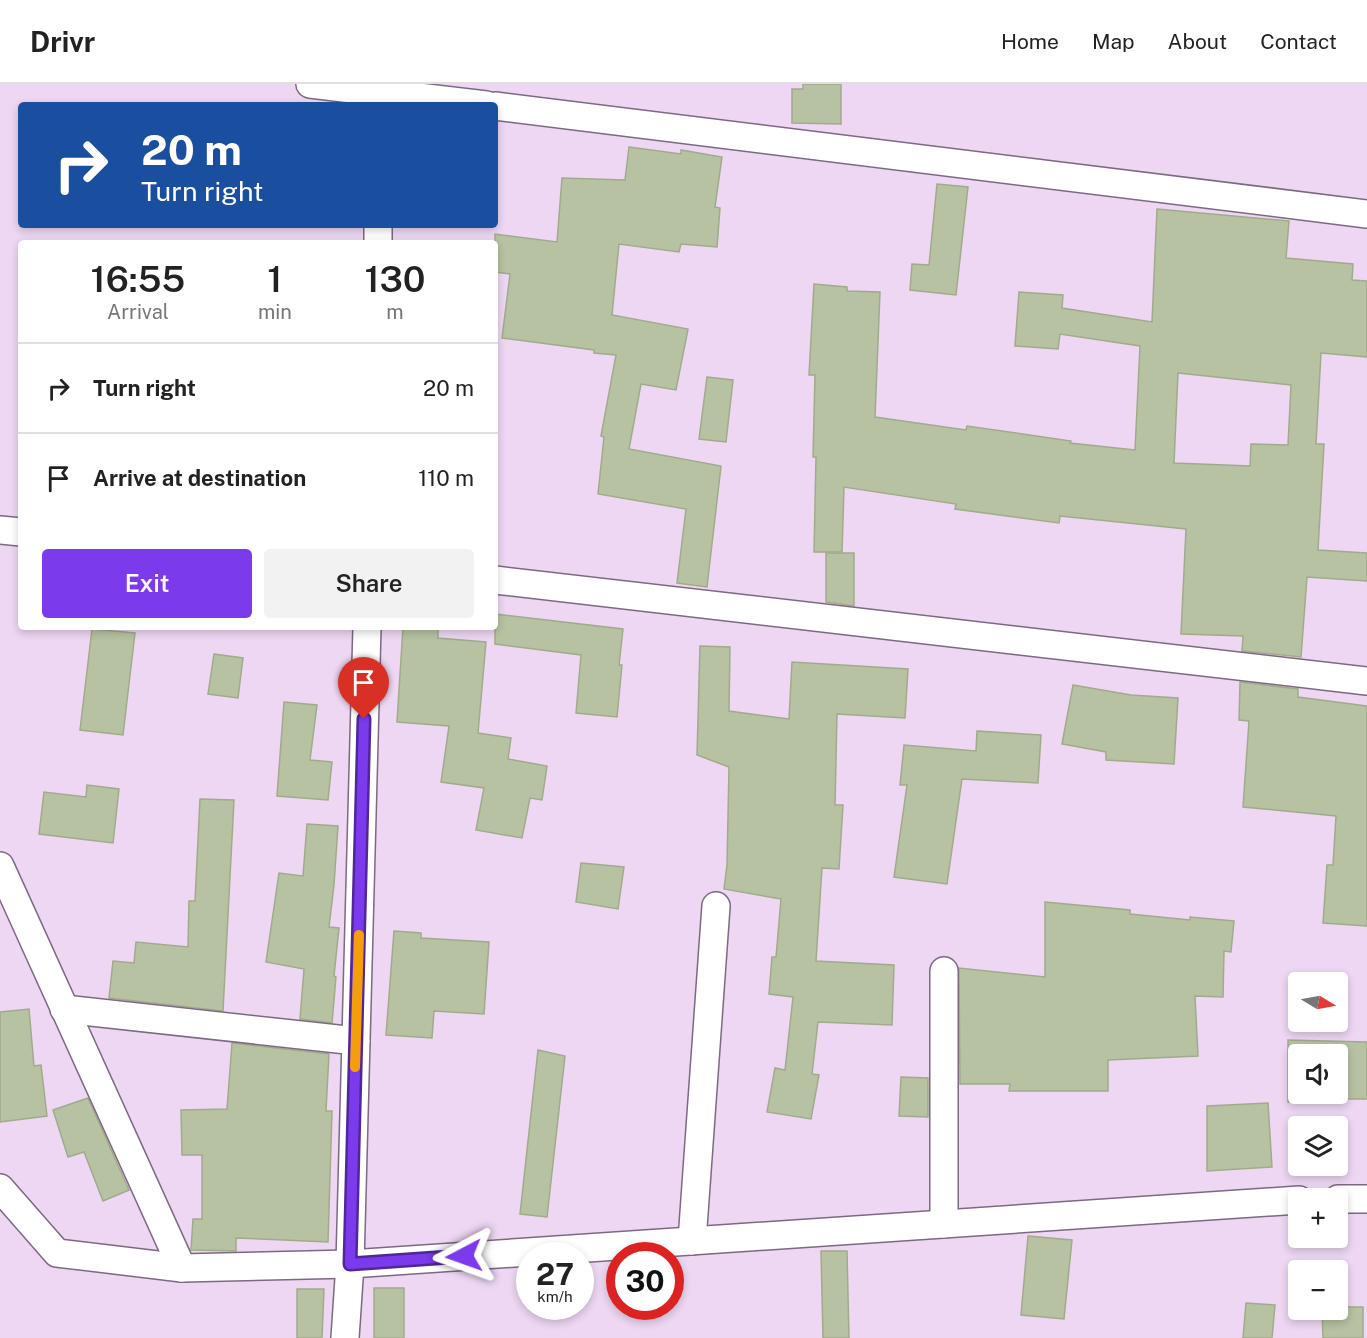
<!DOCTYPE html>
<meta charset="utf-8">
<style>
:root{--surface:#fff;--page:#f2f2f2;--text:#222;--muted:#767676;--line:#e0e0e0;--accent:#7c3aed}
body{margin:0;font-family:"Public Sans",sans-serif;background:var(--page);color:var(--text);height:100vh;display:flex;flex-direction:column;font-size:22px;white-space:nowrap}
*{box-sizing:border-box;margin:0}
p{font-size:20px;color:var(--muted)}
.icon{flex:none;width:33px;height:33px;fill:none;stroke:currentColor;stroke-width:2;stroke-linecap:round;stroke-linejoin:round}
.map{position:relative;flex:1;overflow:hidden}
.drawer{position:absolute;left:18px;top:156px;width:480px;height:390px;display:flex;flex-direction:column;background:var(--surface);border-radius:6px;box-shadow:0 3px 9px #0003}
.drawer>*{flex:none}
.guide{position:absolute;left:18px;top:18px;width:480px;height:126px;border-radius:6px;box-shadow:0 3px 9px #0003;background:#1a4fa0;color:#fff;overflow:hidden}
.needle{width:39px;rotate:100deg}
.tools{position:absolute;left:1288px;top:888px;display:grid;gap:12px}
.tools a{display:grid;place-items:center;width:60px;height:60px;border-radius:6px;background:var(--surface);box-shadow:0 3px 9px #0003;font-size:30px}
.speed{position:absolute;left:516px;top:1158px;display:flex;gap:12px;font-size:30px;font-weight:700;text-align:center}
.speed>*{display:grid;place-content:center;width:78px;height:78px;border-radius:50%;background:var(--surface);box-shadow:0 3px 9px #0003;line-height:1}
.speed small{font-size:15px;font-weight:400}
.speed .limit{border:9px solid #d22;background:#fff;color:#111}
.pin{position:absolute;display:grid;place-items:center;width:51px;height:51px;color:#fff;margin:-62px -26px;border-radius:50% 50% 50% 0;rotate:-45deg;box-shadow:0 0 6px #0007}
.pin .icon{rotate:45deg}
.me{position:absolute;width:66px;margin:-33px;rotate:266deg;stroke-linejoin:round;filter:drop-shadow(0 0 4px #0008)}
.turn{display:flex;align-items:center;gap:21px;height:126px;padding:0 24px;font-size:27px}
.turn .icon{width:78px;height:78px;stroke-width:2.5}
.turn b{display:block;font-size:42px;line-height:51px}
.eta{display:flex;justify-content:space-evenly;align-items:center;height:102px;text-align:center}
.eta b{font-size:36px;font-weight:600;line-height:42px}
.cta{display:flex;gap:12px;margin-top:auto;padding:12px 24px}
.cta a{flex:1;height:69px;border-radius:6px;background:var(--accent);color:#fff;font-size:24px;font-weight:600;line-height:69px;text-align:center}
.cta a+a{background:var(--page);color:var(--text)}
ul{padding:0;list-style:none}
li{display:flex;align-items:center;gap:18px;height:90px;padding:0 24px;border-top:2px solid var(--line)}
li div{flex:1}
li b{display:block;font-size:22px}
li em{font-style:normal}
header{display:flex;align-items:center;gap:36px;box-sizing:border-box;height:84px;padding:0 30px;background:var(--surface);border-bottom:2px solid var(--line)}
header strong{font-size:28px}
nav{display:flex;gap:33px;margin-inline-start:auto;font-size:21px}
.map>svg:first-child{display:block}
.building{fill:#b7c2a2;stroke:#a1ab8c;stroke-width:1.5;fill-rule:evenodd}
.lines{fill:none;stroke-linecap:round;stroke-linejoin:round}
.minor-casing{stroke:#7c6982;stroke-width:30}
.minor{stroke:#fff;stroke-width:27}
.route-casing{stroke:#51269a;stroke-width:15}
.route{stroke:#7c3aed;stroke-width:10}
.slow{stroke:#f59e0b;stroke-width:10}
</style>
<header>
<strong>Drivr</strong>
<nav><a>Home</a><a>Map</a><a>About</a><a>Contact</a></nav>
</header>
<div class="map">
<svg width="1367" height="1254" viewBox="0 0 1367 1254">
<rect width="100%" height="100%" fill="#edd7f3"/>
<g class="building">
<polygon points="803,0 841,0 841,40 792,39 792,5 803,5"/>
<polygon points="629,63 681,70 681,66 722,73 715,123 720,124 717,163 681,160 679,168 619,160 612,231 688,245 676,306 641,300 629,365 721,382 707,503 677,499 686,425 598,410 604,353 601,352 616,271 594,269 594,266 502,254 510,190 495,188 495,150 557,158 562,94 625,96"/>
<polygon points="937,100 968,103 956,211 910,206 912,180 929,181"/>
<path d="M1157,125l132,12 -3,37 67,6 -1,16 15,1v76l-46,-4 -5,91h8l-6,106 49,3v28l-60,-4 -6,80 -59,-6 1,-15 -62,-2 5,-105 -126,-13 -1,7 -104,-14 1,-5 -112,-17 -2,65h-28l2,-95h-3l2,-82h-6l5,-91 33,3v4l33,1 -5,125 91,13 1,-4 104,15 -1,2 65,7 5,-104 -80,-12 -2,15 -43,-3 4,-54 44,3 -1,13 90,14zM1178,289l113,12 -3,60 -37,-1 -1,22 -76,-3z"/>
<polygon points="707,293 733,296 726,358 699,355"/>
<polygon points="826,469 854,469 854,522 826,518"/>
<polygon points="495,530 623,545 619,581 622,581 617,633 576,629 581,571 495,560"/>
<polygon points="403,543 438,543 438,554 486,558 478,649 511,654 508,675 547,682 542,716 530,714 522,754 476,746 484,704 441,698 449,642 397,638"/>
<polygon points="92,545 135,549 123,651 80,646"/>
<polygon points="700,562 730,563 729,627 789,635 792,578 908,585 905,634 837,630 835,721 843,721 839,785 822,784 816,877 894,881 892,941 818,938 812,990 819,991 811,1035 767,1028 775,984 785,986 793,913 769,910 772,873 776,873 781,815 724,805 727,781 729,683 697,671"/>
<polygon points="214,570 243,574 238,614 208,610"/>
<polygon points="1240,598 1298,605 1298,613 1367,622 1367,842 1323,839 1327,781 1333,781 1336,732 1243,723 1249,637 1239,636"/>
<polygon points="1073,601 1131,611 1178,614 1174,680 1106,676 1106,668 1062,660"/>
<polygon points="284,618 317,621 310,676 332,678 328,716 277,712"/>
<polygon points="977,647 1041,651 1038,699 962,695 947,800 894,793 907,701 900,701 904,661 976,667"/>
<polygon points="87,701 119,705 113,759 39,750 44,708 86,713"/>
<polygon points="200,715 234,716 223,927 109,914 113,877 134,879 136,858 188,863 189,817 195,817"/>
<polygon points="307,740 338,742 334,801 329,843 339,844 334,892 336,893 332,939 300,935 304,885 266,878 279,789 303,792"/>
<polygon points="581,779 624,783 618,825 576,818"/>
<polygon points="1045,818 1130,826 1130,830 1190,836 1190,833 1234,837 1231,868 1224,867 1223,913 1195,912 1198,972 1108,976 1108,1007 1009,1007 1010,1000 960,1000 959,884 1045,893"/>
<polygon points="394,847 421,849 421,854 489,858 484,930 434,927 432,954 386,951"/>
<polygon points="29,925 34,982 41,981 47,1032 0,1038 0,928"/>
<path d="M1288,956l79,2v57h-25v4l-54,-1zM1299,970h39v40h-39z"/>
<polygon points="232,959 329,970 326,1027 332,1027 328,1158 236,1154 236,1167 191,1166 193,1135 202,1135 202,1071 182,1071 181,1026 227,1025"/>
<polygon points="538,966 565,972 547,1133 520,1130"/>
<polygon points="901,993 928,994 928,1033 899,1032"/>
<polygon points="88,1014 129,1106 103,1117 84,1068 68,1073 53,1026"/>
<polygon points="1268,1019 1272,1083 1207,1087 1207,1022"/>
<polygon points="1028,1152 1072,1156 1064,1235 1021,1231"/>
<polygon points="821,1167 847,1167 849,1254 823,1254"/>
<rect x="374" y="1204" width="30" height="50"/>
<polygon points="297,1205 324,1205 322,1254 297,1254"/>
<polygon points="1246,1219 1275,1221 1272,1254 1243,1254"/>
<polygon points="1338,1223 1363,1223 1363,1254 1323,1254 1322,1226 1338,1226"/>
</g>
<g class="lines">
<g class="minor-casing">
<g id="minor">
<polyline points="310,0 486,21"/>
<polyline points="495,22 1367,130"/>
<polyline points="378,159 378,141"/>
<polyline points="0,446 21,448"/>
<polyline points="495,496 1367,597"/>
<polyline points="0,782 182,1184"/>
<polyline points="64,925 356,957"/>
<polyline points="0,1104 57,1169 182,1184 350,1180 1299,1116"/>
<polyline points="1338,1115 1367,1115"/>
<polyline points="944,1140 944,887"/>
<polyline points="692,1157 716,822"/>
<polyline points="345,1254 350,1180 367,543"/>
</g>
</g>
<use href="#minor" class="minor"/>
</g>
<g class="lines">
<g class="route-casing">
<polyline id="route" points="364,635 350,1180 464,1172"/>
</g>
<use href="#route" class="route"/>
<polyline class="slow" points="355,983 359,851"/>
</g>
</svg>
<div class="tools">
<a><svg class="needle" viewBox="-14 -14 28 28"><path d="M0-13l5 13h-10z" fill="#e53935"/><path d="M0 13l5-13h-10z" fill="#767676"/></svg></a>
<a><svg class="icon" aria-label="sound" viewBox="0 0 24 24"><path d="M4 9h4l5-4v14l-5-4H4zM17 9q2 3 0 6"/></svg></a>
<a><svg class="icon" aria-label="layers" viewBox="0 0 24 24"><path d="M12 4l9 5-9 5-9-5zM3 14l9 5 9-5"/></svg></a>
<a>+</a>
<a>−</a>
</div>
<div class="speed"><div>27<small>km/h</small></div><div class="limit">30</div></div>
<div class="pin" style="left:364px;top:635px;background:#d93025"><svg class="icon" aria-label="arrive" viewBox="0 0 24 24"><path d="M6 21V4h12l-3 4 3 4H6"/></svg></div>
<svg class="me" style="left:464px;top:1172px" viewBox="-20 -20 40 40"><path d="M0-17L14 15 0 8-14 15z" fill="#7c3aed" stroke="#fff" stroke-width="4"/></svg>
<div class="guide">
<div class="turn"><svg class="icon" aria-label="right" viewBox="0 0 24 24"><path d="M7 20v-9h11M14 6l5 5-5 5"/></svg><div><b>20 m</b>Turn right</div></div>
</div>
<section class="drawer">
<div class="eta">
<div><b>16:55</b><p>Arrival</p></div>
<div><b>1</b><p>min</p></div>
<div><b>130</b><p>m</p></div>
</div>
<ul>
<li><svg class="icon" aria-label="right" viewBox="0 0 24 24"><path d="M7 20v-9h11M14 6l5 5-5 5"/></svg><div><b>Turn right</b></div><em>20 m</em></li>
<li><svg class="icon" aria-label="arrive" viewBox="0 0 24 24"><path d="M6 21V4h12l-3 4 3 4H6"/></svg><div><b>Arrive at destination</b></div><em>110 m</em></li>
</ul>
<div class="cta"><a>Exit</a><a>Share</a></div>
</section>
</div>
